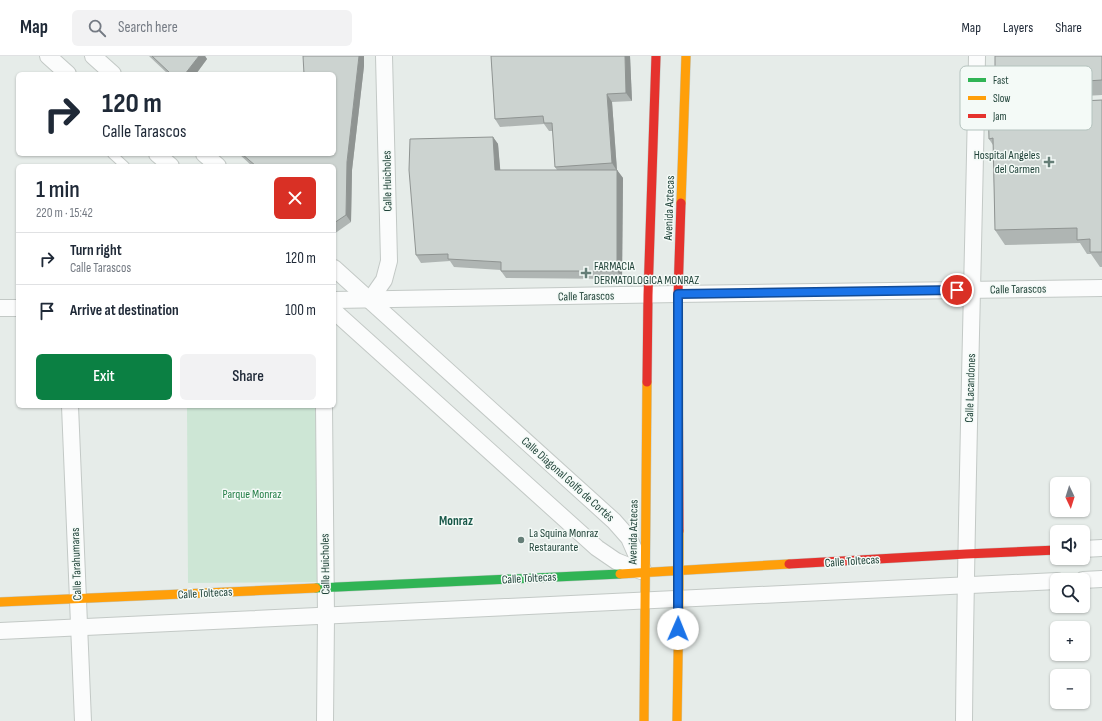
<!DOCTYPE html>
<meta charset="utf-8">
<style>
:root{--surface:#fff;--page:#f2f2f3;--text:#1f2937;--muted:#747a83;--line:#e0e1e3;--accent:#0b8043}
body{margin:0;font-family:"Sofia Sans Condensed",sans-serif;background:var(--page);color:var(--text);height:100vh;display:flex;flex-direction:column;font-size:15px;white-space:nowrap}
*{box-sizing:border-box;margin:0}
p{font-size:13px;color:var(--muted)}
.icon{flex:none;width:22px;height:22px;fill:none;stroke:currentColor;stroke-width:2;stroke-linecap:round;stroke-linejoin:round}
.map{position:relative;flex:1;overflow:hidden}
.details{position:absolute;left:16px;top:108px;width:320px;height:244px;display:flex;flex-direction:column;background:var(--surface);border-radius:6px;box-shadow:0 1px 3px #0004}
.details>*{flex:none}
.guide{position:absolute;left:16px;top:16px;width:320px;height:84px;border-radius:6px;box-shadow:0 1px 3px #0004;background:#fff;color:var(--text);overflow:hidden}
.needle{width:26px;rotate:176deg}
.tools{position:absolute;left:1050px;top:421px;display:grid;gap:8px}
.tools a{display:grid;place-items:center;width:40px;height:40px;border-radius:6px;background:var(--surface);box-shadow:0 1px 3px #0004;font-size:20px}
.pin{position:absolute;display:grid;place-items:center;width:34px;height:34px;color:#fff;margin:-17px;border:2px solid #fff;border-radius:50%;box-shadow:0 1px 4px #0007}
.me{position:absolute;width:44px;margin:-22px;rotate:1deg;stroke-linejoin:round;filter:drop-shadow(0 0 3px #0008)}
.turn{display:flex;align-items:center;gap:14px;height:84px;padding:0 20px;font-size:18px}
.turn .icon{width:52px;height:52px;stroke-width:2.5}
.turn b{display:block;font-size:28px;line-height:34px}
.round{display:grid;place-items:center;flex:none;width:42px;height:42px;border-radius:6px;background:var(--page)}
.overview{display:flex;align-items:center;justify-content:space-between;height:68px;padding:0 20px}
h1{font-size:24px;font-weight:600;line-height:30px}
.primary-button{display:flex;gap:8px;margin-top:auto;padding:8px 20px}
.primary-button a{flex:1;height:46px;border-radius:6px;background:var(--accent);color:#fff;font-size:16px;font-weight:600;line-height:46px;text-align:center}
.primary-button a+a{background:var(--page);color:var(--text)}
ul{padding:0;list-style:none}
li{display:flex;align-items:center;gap:12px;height:52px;padding:0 20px;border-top:1px solid var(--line)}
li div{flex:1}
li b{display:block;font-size:15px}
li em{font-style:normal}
header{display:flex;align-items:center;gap:24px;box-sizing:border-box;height:56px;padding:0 20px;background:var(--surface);border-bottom:1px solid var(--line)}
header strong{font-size:19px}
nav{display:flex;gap:22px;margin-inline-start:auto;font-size:14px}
.search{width:280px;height:36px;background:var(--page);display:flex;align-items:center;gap:10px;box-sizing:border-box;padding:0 14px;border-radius:6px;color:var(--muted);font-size:15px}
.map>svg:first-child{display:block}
.green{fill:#cde6d5}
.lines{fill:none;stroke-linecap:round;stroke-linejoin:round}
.lane-casing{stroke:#c3c9c6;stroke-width:10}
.street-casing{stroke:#c3c9c6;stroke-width:18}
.fast-casing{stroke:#c1cac6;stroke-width:10}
.slow-casing{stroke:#c1cac6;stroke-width:10}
.jam-casing{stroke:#c1cac6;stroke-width:10}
.lane{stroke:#fbfcfc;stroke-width:8}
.street{stroke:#fbfcfc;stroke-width:16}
.fast{stroke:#30b455;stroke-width:9}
.slow{stroke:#ff9f0a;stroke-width:9}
.jam{stroke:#e5322d;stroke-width:9}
.wall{fill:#afb5b3}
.shaded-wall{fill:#8f9492}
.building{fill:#ccd3d0;stroke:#8f9492}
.route-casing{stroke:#114b97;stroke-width:10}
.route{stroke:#1a73e8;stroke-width:7}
.poi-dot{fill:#657e77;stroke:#f4faf7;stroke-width:1.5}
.labels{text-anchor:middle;stroke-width:3;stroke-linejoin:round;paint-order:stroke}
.poi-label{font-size:12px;fill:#204339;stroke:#f4faf7;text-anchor:start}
.street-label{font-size:12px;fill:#204339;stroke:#f4faf7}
.park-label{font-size:12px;fill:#257f48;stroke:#f4faf7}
.neighbourhood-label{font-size:13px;font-weight:bold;fill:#195849;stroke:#f4faf7}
.key{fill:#f4faf7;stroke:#b4c3be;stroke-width:1}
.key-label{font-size:11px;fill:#204339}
</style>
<header>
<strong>Map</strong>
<div class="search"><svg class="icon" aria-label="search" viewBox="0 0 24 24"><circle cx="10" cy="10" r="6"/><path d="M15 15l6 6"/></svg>Search here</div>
<nav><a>Map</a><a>Layers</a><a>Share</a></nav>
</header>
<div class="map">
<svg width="1102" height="665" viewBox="0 0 1102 665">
<rect width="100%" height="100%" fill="#e6ece9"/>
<polygon class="green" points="187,350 316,350 318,526 188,527"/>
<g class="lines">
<g class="lane-casing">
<polyline id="lane" points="112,98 125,110"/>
</g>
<g class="street-casing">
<g id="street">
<polyline points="48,0 68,18"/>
<polyline points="93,0 113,18"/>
<polyline points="157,98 171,110"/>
<polyline points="204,98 218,110"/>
<polyline points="334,212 614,465 629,482 643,514"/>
<polyline points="334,244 678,238 1102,232"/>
<polyline points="370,244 384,224 389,205 384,0"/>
<polyline points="0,252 18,252"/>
<polyline points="334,255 597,492 616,505 641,515"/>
<polyline points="70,350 83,665"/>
<polyline points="324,350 326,561 325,665"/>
<polyline points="1083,493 1102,492"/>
<polyline points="1083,524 1102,523"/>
<polyline points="0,575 1057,525"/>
<path d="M964,665c2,-222 9,-443 13,-665"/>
</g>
</g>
<g class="fast-casing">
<polyline id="fast" points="316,532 620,518"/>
</g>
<g class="slow-casing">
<g id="slow">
<polyline points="681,147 686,0"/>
<polyline points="620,518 789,508"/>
<polyline points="0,546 316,532"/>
<polyline points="644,665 647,326"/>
<polyline points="677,665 679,543 679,475"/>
</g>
</g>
<g class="jam-casing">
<g id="jam">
<polyline points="647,326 648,239 656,0"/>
<polyline points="679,475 678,238 681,147"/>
<polyline points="789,508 966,498 1057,494"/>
</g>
</g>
<use href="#lane" class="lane"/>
<use href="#street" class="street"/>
<use href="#fast" class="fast"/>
<use href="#slow" class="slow"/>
<use href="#jam" class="jam"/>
</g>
<g class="wall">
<polygon points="149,0 205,0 207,3 196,18 168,18"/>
<polygon points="303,0 364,0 364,10 352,114 351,166 334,178 334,110 252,110 239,98 334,98"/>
<polygon points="491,0 630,0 632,45 612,46 617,114 623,122 622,223 506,222 501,215 501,214 454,211 450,205 421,207 416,199 493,81 498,88 500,114 557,114 555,111 553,75 549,75 544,68 500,71 495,63"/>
<polygon points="1102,0 1102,39 1050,42 1050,47 1102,44 1102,211 1100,211 1091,198 1087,198 1080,187 1005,189 995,174 993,89 989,83 992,44"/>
</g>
<g class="shaded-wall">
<polygon points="199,0 205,0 207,3 196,18 185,18"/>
<polygon points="359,0 364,0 364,10 352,114 351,166 346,159 347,106"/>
<polygon points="625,0 630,0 632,45 626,37"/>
<polygon points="1040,28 1050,42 1050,62 1040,47"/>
<polygon points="607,38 612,46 617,115 612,107"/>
<polygon points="493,81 498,88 501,122 495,114"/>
<polygon points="617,114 623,122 622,223 617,215"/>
</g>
<g class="building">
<polygon points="152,0 199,0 185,18 171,18"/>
<polygon points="303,0 359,0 347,106 346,159 334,167 334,110 256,110 242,98 334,98 334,18 304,18"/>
<polygon points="491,0 625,0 626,37 607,38 612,107 555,111 552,67 544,67 543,60 495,63"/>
<polygon points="995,0 1102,0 1102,24 1040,28 1040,47 1102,44 1102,196 1090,196 1090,183 1077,184 1077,172 995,174 993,82 989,83 988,45 992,44 992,31 995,31"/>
<polygon points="493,81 495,114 617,114 617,215 501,215 501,206 448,203 448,198 416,199 409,114 410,83"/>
</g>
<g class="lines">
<g class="route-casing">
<polyline id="route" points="678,573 678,238 957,234"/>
</g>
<use href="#route" class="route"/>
</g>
<g class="poi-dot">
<path d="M1047 100h4v4h4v4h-4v4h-4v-4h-4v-4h4z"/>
<path d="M584 211h4v4h4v4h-4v4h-4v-4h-4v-4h4z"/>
<circle cx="521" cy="484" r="4"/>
</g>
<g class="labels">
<g class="poi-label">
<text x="1040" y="103" text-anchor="end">Hospital Angeles<tspan x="1040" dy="14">del Carmen</tspan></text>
<text x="594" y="214">FARMACIA<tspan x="594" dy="14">DERMATOLOGICA MONRAZ</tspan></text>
<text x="529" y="481">La Squina Monraz<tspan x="529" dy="14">Restaurante</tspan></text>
</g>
<g class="street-label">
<text transform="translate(387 125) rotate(-91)" y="4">Calle Huicholes</text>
<text transform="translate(669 152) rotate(-88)" y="4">Avenida Aztecas</text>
<text transform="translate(1018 233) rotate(-1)" y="4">Calle Tarascos</text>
<text transform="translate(586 240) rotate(-1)" y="4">Calle Tarascos</text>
<text transform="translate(970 332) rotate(-88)" y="4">Calle Lacandones</text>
<text transform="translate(568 423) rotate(42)" y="4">Calle Diagonal Golfo de Cortés</text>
<text transform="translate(633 476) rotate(-89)" y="4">Avenida Aztecas</text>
<text transform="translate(852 505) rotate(-4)" y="4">Calle Toltecas</text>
<text transform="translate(76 508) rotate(-92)" y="4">Calle Tarahumaras</text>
<text transform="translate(325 508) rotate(-91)" y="4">Calle Huicholes</text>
<text transform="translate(529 522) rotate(-3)" y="4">Calle Toltecas</text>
<text transform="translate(205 537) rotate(-3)" y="4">Calle Toltecas</text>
</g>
<g class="park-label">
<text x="252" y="442">Parque Monraz</text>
</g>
<g class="neighbourhood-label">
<text x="456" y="469">Monraz</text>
</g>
</g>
<rect x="960" y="10" width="132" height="64" rx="6" class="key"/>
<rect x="968" y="22" width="18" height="4" fill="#30b455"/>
<rect x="968" y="40" width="18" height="4" fill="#ff9f0a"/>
<rect x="968" y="58" width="18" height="4" fill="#e5322d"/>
<g class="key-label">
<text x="993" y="28">Fast</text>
<text x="993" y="46">Slow</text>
<text x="993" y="64">Jam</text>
</g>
</svg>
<div class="tools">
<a><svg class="needle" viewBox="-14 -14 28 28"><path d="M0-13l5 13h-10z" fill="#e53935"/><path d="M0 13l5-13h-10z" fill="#747a83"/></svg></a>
<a><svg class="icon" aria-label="sound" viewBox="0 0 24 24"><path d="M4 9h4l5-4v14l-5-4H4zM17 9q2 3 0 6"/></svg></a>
<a><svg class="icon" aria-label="search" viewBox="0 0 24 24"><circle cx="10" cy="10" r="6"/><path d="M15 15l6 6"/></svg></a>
<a>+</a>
<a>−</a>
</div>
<div class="pin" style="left:957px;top:234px;background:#d93025"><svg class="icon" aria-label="arrive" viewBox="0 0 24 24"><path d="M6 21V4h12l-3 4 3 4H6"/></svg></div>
<svg class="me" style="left:678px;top:573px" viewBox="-20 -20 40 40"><circle r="19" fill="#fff"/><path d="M0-13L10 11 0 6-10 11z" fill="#1a73e8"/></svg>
<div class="guide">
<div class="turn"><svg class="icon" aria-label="right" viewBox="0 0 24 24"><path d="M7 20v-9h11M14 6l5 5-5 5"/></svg><div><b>120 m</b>Calle Tarascos</div></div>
</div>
<section class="details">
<div class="overview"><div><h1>1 min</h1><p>220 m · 15:42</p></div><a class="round" style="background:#d93025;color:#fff"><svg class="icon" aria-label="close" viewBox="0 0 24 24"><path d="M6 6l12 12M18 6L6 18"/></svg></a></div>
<ul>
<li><svg class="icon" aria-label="right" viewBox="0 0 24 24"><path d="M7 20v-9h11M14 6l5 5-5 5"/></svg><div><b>Turn right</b><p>Calle Tarascos</p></div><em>120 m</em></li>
<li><svg class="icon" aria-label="arrive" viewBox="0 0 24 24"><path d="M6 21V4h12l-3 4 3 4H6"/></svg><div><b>Arrive at destination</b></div><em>100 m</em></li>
</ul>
<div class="primary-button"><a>Exit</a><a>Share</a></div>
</section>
</div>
